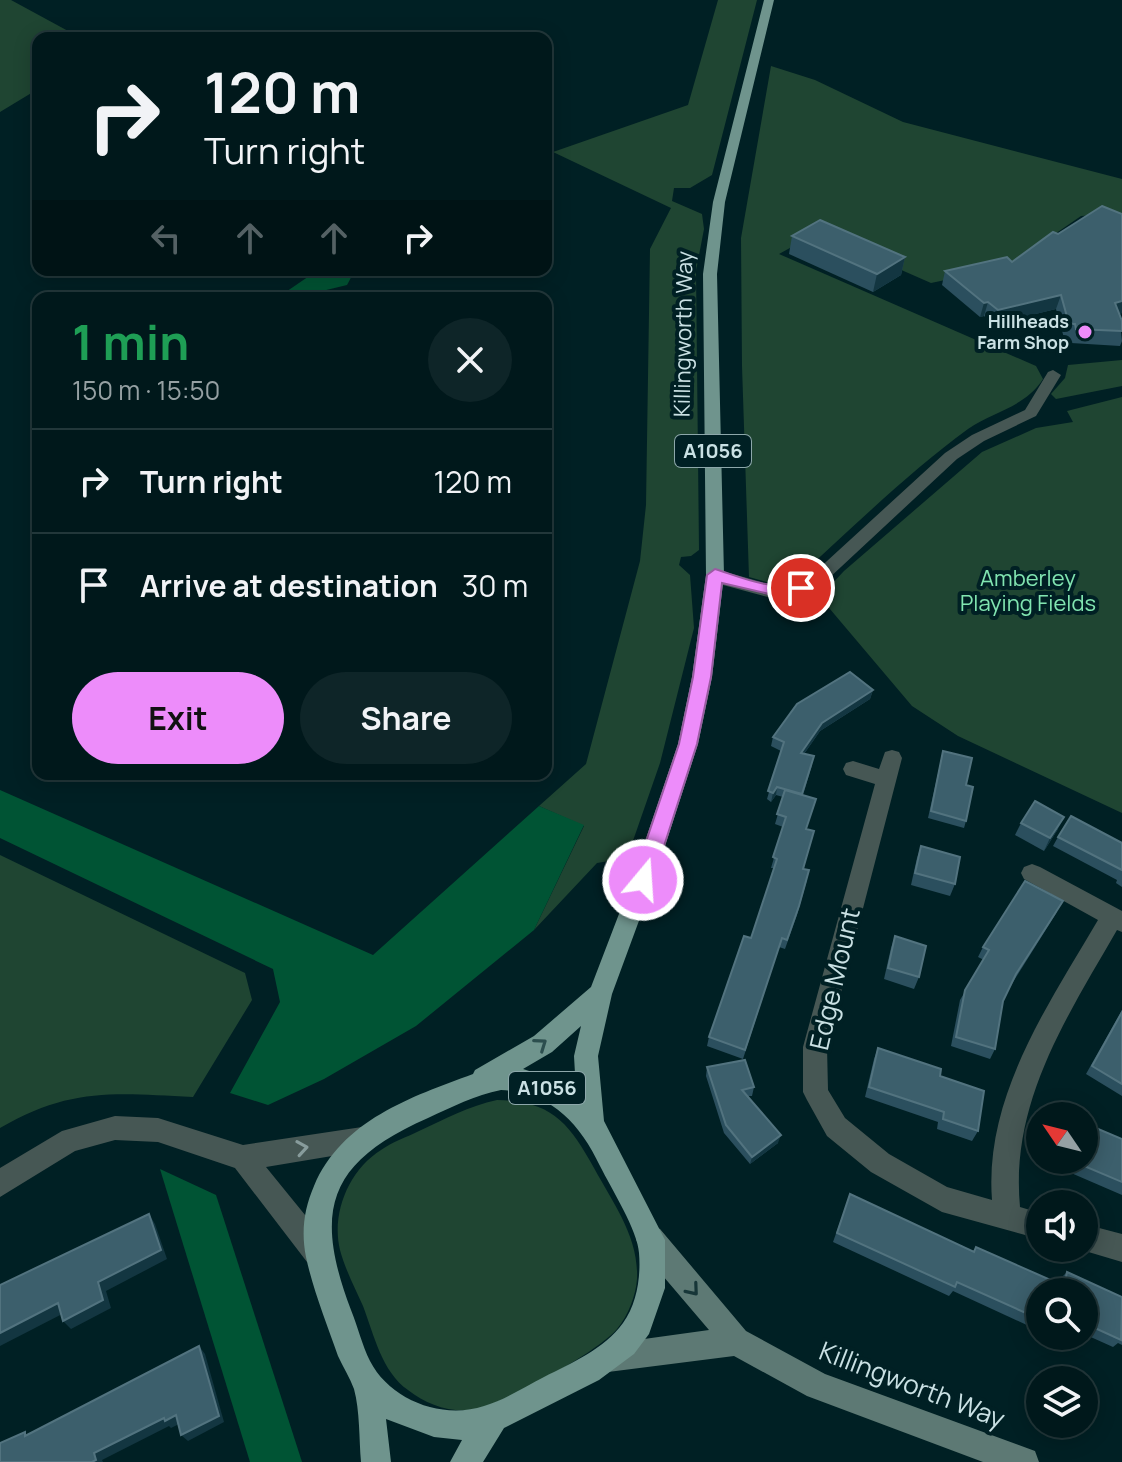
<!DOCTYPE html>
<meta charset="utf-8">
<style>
:root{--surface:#00181b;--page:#0e2528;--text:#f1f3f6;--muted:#95a0a3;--line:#22373a;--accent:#ed8cfa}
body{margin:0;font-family:Manrope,sans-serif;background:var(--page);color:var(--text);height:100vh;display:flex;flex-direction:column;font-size:30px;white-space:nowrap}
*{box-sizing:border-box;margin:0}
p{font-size:26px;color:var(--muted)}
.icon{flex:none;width:44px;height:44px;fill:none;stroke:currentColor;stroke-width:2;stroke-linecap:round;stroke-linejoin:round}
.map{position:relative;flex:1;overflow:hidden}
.side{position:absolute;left:32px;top:292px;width:520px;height:488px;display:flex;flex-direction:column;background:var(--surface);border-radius:16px;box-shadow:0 4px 20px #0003,0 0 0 2px var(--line)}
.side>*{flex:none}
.hud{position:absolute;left:32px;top:32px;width:520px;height:244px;border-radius:16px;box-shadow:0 4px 20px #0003,0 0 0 2px var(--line);background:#00181b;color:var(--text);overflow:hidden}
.needle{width:52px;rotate:305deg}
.controls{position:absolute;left:1026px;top:1102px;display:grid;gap:16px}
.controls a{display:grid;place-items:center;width:72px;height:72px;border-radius:50%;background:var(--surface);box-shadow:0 4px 20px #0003,0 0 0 2px var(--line);font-size:40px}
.pin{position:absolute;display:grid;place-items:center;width:68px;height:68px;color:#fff;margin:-34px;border:4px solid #fff;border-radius:50%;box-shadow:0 2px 8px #0007}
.me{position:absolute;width:88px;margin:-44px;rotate:18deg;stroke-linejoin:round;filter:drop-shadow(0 0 6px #0008)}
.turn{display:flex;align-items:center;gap:28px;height:168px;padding:0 40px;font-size:36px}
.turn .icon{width:104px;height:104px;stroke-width:2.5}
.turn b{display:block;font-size:56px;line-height:68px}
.lanes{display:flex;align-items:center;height:76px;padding:0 40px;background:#0003;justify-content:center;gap:40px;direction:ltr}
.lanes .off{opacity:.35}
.round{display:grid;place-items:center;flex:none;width:84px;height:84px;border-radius:42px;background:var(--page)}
.overview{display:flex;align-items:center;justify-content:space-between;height:136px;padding:0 40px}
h1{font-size:48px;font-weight:700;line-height:60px;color:#1e9e55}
.cta{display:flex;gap:16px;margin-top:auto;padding:16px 40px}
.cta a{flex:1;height:92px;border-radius:48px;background:var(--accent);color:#111;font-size:32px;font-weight:700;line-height:92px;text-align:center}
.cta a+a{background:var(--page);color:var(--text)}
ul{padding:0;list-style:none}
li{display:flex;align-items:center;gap:24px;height:104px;padding:0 40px;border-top:2px solid var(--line)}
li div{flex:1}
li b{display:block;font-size:30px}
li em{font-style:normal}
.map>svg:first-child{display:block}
.green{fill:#1f4532}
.forest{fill:#005434}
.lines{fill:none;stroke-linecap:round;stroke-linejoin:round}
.street{fill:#465754;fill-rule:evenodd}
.secondary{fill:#5d7974;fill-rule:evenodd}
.primary{fill:#6f948d;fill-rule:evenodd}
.wall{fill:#2b4f5e}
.shaded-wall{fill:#133641}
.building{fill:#3c5f6c;stroke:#52737f;stroke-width:2}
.oneway{stroke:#2c4e4e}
.oneway2{stroke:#889c9c}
.oneway3{stroke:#173638}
.route{fill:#ed8cfa;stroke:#9a5ba2;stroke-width:2}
.poi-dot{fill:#ed8cfa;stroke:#002024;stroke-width:3}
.labels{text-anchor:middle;stroke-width:8;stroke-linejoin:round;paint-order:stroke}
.far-poi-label{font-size:18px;font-weight:bold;fill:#cae1e4;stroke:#002024;text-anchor:end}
.shield{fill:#002024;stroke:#8da7aa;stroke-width:2}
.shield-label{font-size:20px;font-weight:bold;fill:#cae1e4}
.street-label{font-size:22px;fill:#cae1e4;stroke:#002024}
.park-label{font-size:22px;fill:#81e5b1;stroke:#002024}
.near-street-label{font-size:26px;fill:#cae1e4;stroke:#002024}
</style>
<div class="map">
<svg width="1122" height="1462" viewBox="0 0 1122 1462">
<rect width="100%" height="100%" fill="#002024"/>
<g class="green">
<polygon points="0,0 11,0 81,38 38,38 38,89 0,112"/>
<polygon points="718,0 757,0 712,175 690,188 674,188 672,201 702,214 704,229 696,271 699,550 691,556 681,557 679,565 690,575 694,628 660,763 627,858 597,863 534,930 584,826 539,806 586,764 640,561 646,505 650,249 671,208 553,152 688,105"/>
<path d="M771,66l44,14 88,42 219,57v34l-41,3 -74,51 -76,16 -114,-50 -38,21 257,112 7,13c-19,29 -49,32 -75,50 -58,42 -118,101 -172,150l-26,4 -21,-6 -7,-211 -1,-128z"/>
<polygon points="1122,360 1122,386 1056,399 1051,394 1065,378 1068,365"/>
<polygon points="1122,397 1122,813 958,736 912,706 824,602 828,588 844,571 982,452 1036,428 1073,422 1067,411"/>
<path d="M0,855l245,118 7,27 -59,97c-78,-4 -123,-10 -193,31z"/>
<path d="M497,1100c55,1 72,23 97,68 19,35 45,69 43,111 -1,16 -9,37 -20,50 -18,22 -118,79 -147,81 -23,2 -44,-6 -62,-20 -26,-18 -34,-55 -45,-84 -8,-18 -18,-37 -23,-56 -9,-37 9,-80 41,-100 11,-8 26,-13 38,-19 26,-12 50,-25 78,-31z"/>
</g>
<g class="forest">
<polygon points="318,270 355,270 347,285 293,298 277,298"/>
<polygon points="0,790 373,955 539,806 584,825 534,930 416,1026 324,1079 268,1105 230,1093 280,1002 273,969 0,838"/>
<polygon points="160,1169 216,1195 302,1462 250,1462"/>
</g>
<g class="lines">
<g class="street">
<polygon points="1053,370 1061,375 1036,416 984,441 957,459 827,580 793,595 768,597 723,585 709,579 706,575 715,569 768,584 791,583 815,572 945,453 972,435 1025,410 1048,372"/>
<path d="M892,750l7,2 3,6 -75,289 1,43 17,28 44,36 58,33 45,13c-8,-103 56,-195 106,-280l-74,-41 -3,-6 3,-6 8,-3 8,3 82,44v21l-5,-2c-50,87 -107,172 -97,277l20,6v26l-98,-27 -71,-40 -44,-36 -20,-36 -4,-8v-45l72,-263 -29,-9 -3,-6 3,-6 7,-2 26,8 6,-17z"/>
<polygon points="115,1116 158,1118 243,1145 362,1127 371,1130 375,1139 371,1148 362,1151 266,1167 327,1242 331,1252 327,1262 317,1266 307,1262 235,1168 158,1142 115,1140 75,1151 0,1197 0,1168 62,1131"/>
<polygon points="1084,1224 1122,1234 1122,1262 1075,1248 1084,1248"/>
</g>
<polygon class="secondary" points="650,1225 660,1229 746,1331 825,1374 1035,1451 1039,1462 983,1462 807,1396 734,1356 608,1372 598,1368 594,1358 598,1348 608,1344 709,1330 640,1249 636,1239 640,1229"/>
<path class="primary" d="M764,0h10l-49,202 -8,72 7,301 -12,102 -14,67 -44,136 -42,114 -14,62 6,65 61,119v48l-16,46 -15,20 -35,26 -95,48 -21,34h-33l12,-22 -28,-3 -48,-18 5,43h-30c-2,-23 -1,-51 -7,-73 -4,-11 -11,-22 -16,-33 -11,-32 -25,-66 -32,-99 -5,-25 -2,-48 8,-71 28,-66 97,-89 159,-112l2,-4 59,-34 57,-49 41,-107 46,-136 14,-67 14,-102 -3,-301 10,-72zM581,1026l-7,30 2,35 -19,-11 -34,-11 29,-17zM501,1090c50,3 78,32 99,76 11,22 38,65 39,87 2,23 -2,51 -16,70 -19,26 -51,40 -79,54 -20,10 -39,23 -60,29 -42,14 -94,-6 -114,-45 -8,-16 -12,-34 -19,-51 -38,-100 -23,-148 77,-192 24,-11 47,-23 73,-28z"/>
</g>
<g class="wall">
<polygon points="1122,214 1122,313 1119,314 1122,341 1120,346 1071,343 1070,338 1064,338 1056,309 994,324 984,316 980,317 942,285 945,271 1012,262 1058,234"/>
<polygon points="792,236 905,257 901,275 873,292 789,254"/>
<polygon points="873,690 870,699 820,731 804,754 812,765 803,795 807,829 804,869 807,880 797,915 785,949 779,947 743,1059 707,1046 709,1037 751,938 774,868 771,868 783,827 775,824 783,797 776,795 771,802 767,799 781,751 771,746 773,737"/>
<polygon points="943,751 966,785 966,821 964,828 928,818"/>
<polygon points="1021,823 1058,829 1044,851 1015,835"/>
<polygon points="1058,837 1122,843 1122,887 1116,883 1117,880 1053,846"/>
<polygon points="921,846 955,884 950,896 911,885 917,858"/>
<polygon points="1057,912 1013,982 1003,1001 995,1049 990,1059 951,1046 960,1000 984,960 978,957 983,947"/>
<polygon points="895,936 919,977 914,989 884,979 891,948"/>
<polygon points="1122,1010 1122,1096 1086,1074"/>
<polygon points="878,1048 940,1076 978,1131 972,1141 937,1129 938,1122 865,1097 874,1059"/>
<polygon points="707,1067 754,1087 752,1096 748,1096 778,1143 750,1164 724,1133 706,1076"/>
<polygon points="1122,1139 1122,1195 1041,1160 1084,1160"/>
<polygon points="1040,1141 1040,1160 1036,1158"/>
<polygon points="850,1194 973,1251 976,1247 1058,1284 1059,1280 1067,1272 1122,1297 1122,1345 1118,1343 1113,1347 1084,1334 1084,1292 1040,1292 1040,1314 1038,1313 1037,1318 1029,1326 953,1291 949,1296 833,1242"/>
</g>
<g class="shaded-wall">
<polygon points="905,257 901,275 873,292 877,274"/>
<polygon points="1061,295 1056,309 994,324 998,310"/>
<polygon points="1122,301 1122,313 1110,317 1115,303"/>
<polygon points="988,302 984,316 980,317 984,303"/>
<polygon points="873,690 870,699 820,731 799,761 801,753 822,723"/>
<polygon points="777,787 776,795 771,802 773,793"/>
<polygon points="1064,817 1058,829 1044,851 1050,838"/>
<polygon points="781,1135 778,1143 750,1164 752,1157"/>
<polygon points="149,1214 155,1224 167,1259 106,1291 111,1308 71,1329 63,1321 98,1282"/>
<polygon points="58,1303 66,1312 0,1346 0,1333"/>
<polygon points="199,1346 205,1354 224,1422 188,1441 181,1435"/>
<polygon points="176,1415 183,1422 171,1428 169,1426 102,1460 103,1462 92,1462 94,1453 164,1418"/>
</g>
<g class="building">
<polygon points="1102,206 1122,214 1122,301 1115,303 1122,321 1122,331 1076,329 1075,324 1069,324 1061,295 998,310 988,302 984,303 945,271 1007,257 1012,262 1053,232 1058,234"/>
<polygon points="820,220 905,257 877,274 792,236"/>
<polygon points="850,672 873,690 822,723 801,753 814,756 802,794 777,787 773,793 768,791 784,742 773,737 797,704"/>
<polygon points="943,751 972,758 966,785 973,787 966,821 931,811"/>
<polygon points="785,790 816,799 806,829 814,831 803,869 809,870 799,906 787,940 782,938 745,1050 709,1037 744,936 751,938 777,859 773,857 786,817 777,814"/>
<polygon points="1035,801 1064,817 1050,838 1021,823"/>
<polygon points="1071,816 1122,843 1122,870 1058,837"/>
<polygon points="921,846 960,857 955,884 915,873"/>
<polygon points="1025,881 1063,901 1016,974 1003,1001 995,1049 956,1037 965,990 989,950 983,947"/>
<polygon points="895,936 926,946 919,977 888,968"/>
<polygon points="1122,1012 1122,1084 1092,1066"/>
<polygon points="878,1048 941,1069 940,1076 984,1091 978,1131 943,1119 944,1112 869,1087"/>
<polygon points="745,1060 754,1087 742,1090 781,1135 752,1157 726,1125 707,1067"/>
<polygon points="1052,1109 1068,1116 1051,1116"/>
<polygon points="1084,1123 1122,1139 1122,1182 1070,1160 1084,1160"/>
<polygon points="850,1194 974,1252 976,1247 1064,1286 1067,1272 1122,1297 1121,1340 1084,1323 1084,1292 1040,1292 1040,1304 1037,1318 957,1282 955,1287 837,1233"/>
<polygon points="149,1214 161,1250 98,1282 103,1300 63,1321 58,1303 0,1333 0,1285"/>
<polygon points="199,1346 219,1416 181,1435 176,1415 165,1421 164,1418 94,1453 96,1460 92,1462 0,1462 0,1443 25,1432 25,1436"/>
</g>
<defs><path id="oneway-chevron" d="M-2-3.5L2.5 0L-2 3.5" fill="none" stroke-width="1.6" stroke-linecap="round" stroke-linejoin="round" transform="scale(2)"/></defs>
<use class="oneway" href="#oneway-chevron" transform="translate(541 1044) rotate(-35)"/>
<use class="oneway2" href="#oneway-chevron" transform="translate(302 1148) rotate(-9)"/>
<use class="oneway3" href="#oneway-chevron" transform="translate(693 1290) rotate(50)"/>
<path class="route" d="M715,569c28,9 56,22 86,14l8,5 -2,4 -21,6 -64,-15 -11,94 -14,67 -44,136 -2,6 -8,2 -7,-2 -3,-6 46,-136 14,-67 14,-102z"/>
<circle class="poi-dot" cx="1085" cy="332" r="8"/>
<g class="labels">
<g class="far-poi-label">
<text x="1069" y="328">Hillheads<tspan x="1069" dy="21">Farm Shop</tspan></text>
</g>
<g class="shield">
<rect x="675" y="435" width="76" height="32" rx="6"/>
<rect x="509" y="1072" width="76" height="32" rx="6"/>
</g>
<g class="shield-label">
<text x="713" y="458">A1056</text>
<text x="547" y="1095">A1056</text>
</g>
<g class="street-label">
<text transform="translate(683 334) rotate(-89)" y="8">Killingworth Way</text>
</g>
<g class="park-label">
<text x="1028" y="586">Amberley<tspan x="1028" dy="25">Playing Fields</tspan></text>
</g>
<g class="near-street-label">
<text transform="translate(835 979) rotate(-77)" y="9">Edge Mount</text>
<text transform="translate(912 1385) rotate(21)" y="9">Killingworth Way</text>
</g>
</g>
</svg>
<div class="controls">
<a><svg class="needle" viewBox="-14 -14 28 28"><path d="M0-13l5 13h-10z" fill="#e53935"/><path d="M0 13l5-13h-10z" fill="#95a0a3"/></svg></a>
<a><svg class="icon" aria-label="sound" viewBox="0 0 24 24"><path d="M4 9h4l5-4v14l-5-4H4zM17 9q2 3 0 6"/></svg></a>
<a><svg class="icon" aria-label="search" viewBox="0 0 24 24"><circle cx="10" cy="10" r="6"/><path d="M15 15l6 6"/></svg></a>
<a><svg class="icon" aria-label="layers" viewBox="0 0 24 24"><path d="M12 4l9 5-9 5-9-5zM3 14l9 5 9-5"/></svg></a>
</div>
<div class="pin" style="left:801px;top:588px;background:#d93025"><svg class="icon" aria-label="arrive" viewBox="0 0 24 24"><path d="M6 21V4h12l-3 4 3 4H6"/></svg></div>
<svg class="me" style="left:643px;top:880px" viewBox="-20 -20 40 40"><circle r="17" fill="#ed8cfa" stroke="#fff" stroke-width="3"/><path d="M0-11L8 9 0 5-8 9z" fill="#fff"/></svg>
<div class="hud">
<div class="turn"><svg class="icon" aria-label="right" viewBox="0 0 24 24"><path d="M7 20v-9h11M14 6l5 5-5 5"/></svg><div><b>120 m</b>Turn right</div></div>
<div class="lanes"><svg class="icon off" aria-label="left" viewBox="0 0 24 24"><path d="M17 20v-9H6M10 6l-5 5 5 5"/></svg><svg class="icon off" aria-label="ahead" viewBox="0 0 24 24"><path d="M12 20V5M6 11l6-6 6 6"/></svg><svg class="icon off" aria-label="ahead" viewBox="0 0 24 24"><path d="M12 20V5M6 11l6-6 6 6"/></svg><svg class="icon" aria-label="right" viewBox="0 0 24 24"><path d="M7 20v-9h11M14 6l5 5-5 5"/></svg></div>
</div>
<section class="side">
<div class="overview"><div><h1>1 min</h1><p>150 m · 15:50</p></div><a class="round"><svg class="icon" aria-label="close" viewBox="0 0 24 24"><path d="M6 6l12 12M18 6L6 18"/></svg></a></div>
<ul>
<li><svg class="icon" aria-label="right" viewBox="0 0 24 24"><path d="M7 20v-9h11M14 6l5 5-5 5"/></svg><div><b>Turn right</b></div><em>120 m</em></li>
<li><svg class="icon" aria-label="arrive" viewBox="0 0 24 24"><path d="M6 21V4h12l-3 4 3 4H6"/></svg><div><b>Arrive at destination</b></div><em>30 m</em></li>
</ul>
<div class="cta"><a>Exit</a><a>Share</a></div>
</section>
</div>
